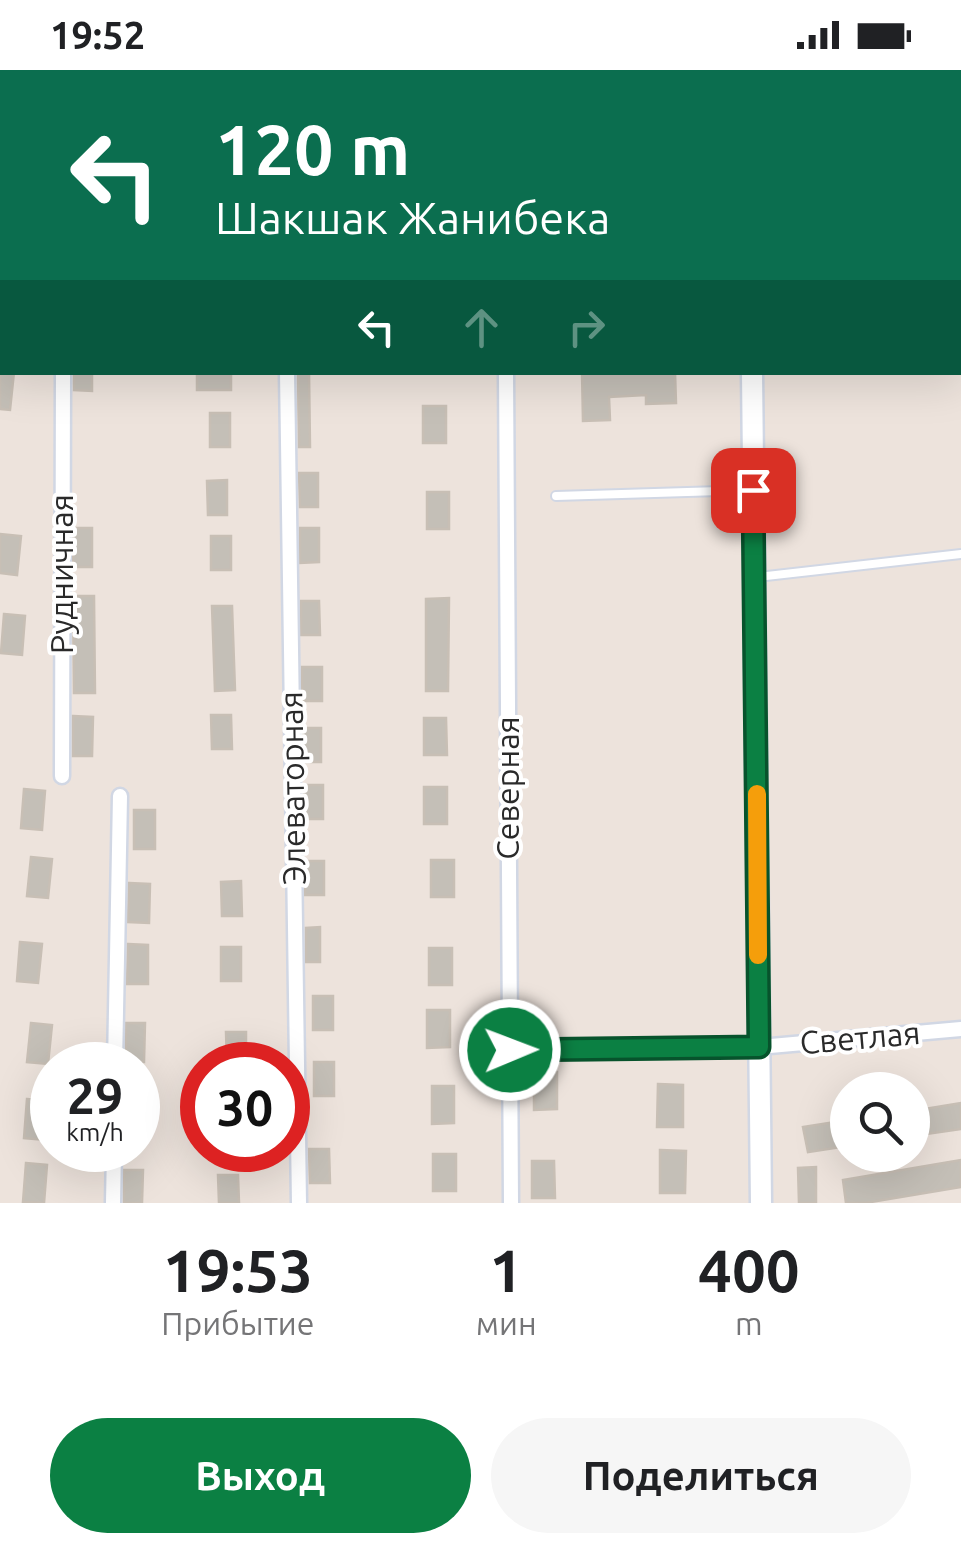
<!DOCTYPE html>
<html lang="ru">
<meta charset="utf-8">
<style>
:root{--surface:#fff;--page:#f6f6f6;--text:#202124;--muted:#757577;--accent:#0b8043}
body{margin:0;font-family:Ubuntu,sans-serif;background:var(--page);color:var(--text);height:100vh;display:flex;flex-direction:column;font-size:38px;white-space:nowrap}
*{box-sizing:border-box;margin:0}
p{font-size:32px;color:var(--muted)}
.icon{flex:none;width:55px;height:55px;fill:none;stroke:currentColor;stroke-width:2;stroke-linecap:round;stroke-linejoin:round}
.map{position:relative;height:1133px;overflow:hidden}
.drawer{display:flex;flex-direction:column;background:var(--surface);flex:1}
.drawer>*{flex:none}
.guide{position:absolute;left:0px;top:0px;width:962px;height:305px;box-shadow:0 10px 40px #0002;background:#0b6e4f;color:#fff;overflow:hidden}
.fabs{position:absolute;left:830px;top:1002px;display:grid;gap:20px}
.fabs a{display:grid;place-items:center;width:100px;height:100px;border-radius:50%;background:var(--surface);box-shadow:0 10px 40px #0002;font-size:50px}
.speed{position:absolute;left:30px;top:972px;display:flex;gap:20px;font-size:50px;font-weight:700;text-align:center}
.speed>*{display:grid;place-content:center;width:130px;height:130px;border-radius:50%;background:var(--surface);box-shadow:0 10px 40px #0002;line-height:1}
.speed small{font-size:25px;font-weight:400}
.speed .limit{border:15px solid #d22;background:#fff;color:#111}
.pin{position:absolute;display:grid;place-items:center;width:85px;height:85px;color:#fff;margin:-42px;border-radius:20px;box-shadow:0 5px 15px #0006}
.me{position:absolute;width:110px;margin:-55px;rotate:89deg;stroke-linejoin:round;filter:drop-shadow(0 0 8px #0008)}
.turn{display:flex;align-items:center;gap:35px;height:210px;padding:0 50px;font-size:45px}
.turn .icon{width:130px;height:130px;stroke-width:2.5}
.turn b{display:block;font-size:70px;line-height:85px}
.lanes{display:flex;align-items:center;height:95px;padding:0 50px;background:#0003;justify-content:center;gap:50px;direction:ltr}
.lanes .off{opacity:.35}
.eta{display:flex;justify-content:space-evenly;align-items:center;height:170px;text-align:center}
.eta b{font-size:60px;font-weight:600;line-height:70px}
.cta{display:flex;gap:20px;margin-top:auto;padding:20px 50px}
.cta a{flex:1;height:115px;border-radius:60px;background:var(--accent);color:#fff;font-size:40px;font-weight:600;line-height:115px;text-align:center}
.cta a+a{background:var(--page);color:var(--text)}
.status{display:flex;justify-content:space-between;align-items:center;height:70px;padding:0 50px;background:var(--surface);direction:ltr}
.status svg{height:28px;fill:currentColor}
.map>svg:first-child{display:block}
.building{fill:#c4bfb7;stroke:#c8bfb5;stroke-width:2.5}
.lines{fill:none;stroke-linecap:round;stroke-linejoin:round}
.lane-casing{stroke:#d1d7e4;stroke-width:12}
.street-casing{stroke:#d1d7e4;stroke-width:19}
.secondary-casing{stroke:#d1d7e4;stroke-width:25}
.lane{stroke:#fff;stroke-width:8}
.street{stroke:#fff;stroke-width:14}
.secondary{stroke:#fff;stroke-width:20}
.route-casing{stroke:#07532c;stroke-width:25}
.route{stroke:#0b8043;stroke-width:18}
.slow{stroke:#f59e0b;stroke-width:18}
.labels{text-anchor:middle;stroke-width:8;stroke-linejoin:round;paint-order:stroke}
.street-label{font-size:32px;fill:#2a2a2a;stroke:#fff}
</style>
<div class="status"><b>19:52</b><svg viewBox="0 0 49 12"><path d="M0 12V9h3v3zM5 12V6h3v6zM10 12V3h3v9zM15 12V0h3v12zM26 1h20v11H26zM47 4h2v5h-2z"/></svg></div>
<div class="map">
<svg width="961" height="1133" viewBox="0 0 961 1133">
<rect width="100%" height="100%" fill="#ede3dc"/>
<g class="building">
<polygon points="0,302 14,302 10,340 0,339"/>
<polygon points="74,302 92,302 92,321 74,320"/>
<rect x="197" y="302" width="34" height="18"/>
<polygon points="298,302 309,302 310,377 299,377"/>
<polygon points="582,302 675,302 676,333 646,334 646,325 609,327 610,350 583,351"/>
<rect x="423" y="336" width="23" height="37"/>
<rect x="210" y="343" width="20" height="34"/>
<polygon points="299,403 318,403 318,437 300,437"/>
<polygon points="227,410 227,445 208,445 207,411"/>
<rect x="427" y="422" width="22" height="37"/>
<rect x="73" y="458" width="19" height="39"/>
<polygon points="300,458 319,458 319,492 300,493"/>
<polygon points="0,464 21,466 17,505 0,503"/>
<rect x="211" y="466" width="20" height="34"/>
<polygon points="73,526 94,526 95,623 74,623"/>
<polygon points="449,528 448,621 426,621 426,529"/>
<polygon points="301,531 319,531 320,565 301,565"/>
<polygon points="212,536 232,536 235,620 215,621"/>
<polygon points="4,544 25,546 22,585 1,583"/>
<rect x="302" y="597" width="20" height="34"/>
<polygon points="211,645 231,645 232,679 212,679"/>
<polygon points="73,646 93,647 92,686 73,686"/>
<polygon points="424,648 446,648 447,685 424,685"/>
<rect x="303" y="658" width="18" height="34"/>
<rect x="304" y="715" width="19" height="34"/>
<rect x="424" y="717" width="23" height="37"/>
<polygon points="24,719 45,721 42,760 21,758"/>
<rect x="134" y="740" width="21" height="39"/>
<polygon points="31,787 52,789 48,828 27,826"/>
<rect x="431" y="790" width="23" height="37"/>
<rect x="305" y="791" width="19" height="34"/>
<polygon points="241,811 242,846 222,846 221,812"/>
<polygon points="129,813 150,814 149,853 128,852"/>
<polygon points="320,857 320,892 306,892 306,858"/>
<polygon points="20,872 42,874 38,913 17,911"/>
<polygon points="128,874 148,875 148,914 127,914"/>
<rect x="221" y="877" width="20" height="34"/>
<rect x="429" y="878" width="23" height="37"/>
<rect x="313" y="926" width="20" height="34"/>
<polygon points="427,940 450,940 450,977 427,978"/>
<polygon points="31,953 52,955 48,994 27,992"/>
<polygon points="126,953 145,953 144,992 126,992"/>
<polygon points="226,962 246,962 246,995 227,995"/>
<rect x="314" y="992" width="20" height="34"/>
<polygon points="534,1002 557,1002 557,1039 534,1040"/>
<polygon points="658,1014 683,1015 683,1057 657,1057"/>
<polygon points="432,1016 454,1016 454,1053 432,1054"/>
<polygon points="27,1029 48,1031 45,1070 24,1068"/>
<polygon points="961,1033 961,1059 912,1066 912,1041"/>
<polygon points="848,1050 848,1076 808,1082 803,1057"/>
<polygon points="309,1079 329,1079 330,1113 310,1113"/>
<polygon points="660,1080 686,1081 685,1123 660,1123"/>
<rect x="433" y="1084" width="23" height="37"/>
<polygon points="961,1090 961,1117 865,1133 846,1133 843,1110"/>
<polygon points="532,1091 554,1091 555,1128 532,1128"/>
<polygon points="26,1093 47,1095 44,1133 23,1132"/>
<polygon points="816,1097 816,1133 799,1133 798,1098"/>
<polygon points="124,1100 143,1100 142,1133 124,1133"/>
<polygon points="218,1105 238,1105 239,1133 219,1133"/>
</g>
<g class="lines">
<g class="lane-casing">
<g id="lane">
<polyline points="556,426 753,420"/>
<polyline points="757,507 961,484"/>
</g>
</g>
<g class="street-casing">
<g id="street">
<polyline points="282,0 282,2"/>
<polyline points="504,0 504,2"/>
<polyline points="63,2 63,0"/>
<polyline points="960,140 961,140"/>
<polyline points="287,302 299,1133"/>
<polyline points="506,302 511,1133"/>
<polyline points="62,706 63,302"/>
<polyline points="510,980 759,977 961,959"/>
<polyline points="115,995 120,726"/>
<polyline points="113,1133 114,1080"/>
</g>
</g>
<g class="secondary-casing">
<g id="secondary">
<polyline points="748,0 748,2"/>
<polyline points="752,302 761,1133"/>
</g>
</g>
<use href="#lane" class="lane"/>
<use href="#street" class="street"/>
<use href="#secondary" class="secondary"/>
</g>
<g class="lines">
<g class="route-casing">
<polyline id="route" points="510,980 759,977 753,420"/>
</g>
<use href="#route" class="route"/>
<polyline class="slow" points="757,724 758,885"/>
</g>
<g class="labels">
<g class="street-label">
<text transform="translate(62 504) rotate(-90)" y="11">Рудничная</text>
<text transform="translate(293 718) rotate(-91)" y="11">Элеваторная</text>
<text transform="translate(508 718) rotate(-90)" y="11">Северная</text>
<text transform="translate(860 968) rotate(-5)" y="11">Светлая</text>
</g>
</g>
</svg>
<div class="fabs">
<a><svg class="icon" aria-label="search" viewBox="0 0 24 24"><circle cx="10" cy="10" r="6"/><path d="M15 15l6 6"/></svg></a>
</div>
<div class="speed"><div>29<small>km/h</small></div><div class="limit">30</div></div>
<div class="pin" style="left:753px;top:420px;background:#d93025"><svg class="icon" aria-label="arrive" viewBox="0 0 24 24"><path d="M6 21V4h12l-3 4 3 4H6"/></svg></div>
<svg class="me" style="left:510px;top:980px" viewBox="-20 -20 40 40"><circle r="17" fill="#0b8043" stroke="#fff" stroke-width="3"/><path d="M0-11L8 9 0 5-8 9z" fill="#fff"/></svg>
<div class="guide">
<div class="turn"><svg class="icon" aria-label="left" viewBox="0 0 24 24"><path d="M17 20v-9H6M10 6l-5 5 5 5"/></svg><div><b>120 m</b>Шакшак Жанибека</div></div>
<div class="lanes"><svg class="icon" aria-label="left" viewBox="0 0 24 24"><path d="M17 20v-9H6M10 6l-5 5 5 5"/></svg><svg class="icon off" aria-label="ahead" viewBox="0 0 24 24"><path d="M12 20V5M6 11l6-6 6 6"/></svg><svg class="icon off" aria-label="right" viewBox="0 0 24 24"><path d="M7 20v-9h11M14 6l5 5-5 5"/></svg></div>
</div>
</div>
<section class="drawer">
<div class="eta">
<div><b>19:53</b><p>Прибытие</p></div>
<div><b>1</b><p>мин</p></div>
<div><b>400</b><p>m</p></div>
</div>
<div class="cta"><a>Выход</a><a>Поделиться</a></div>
</section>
